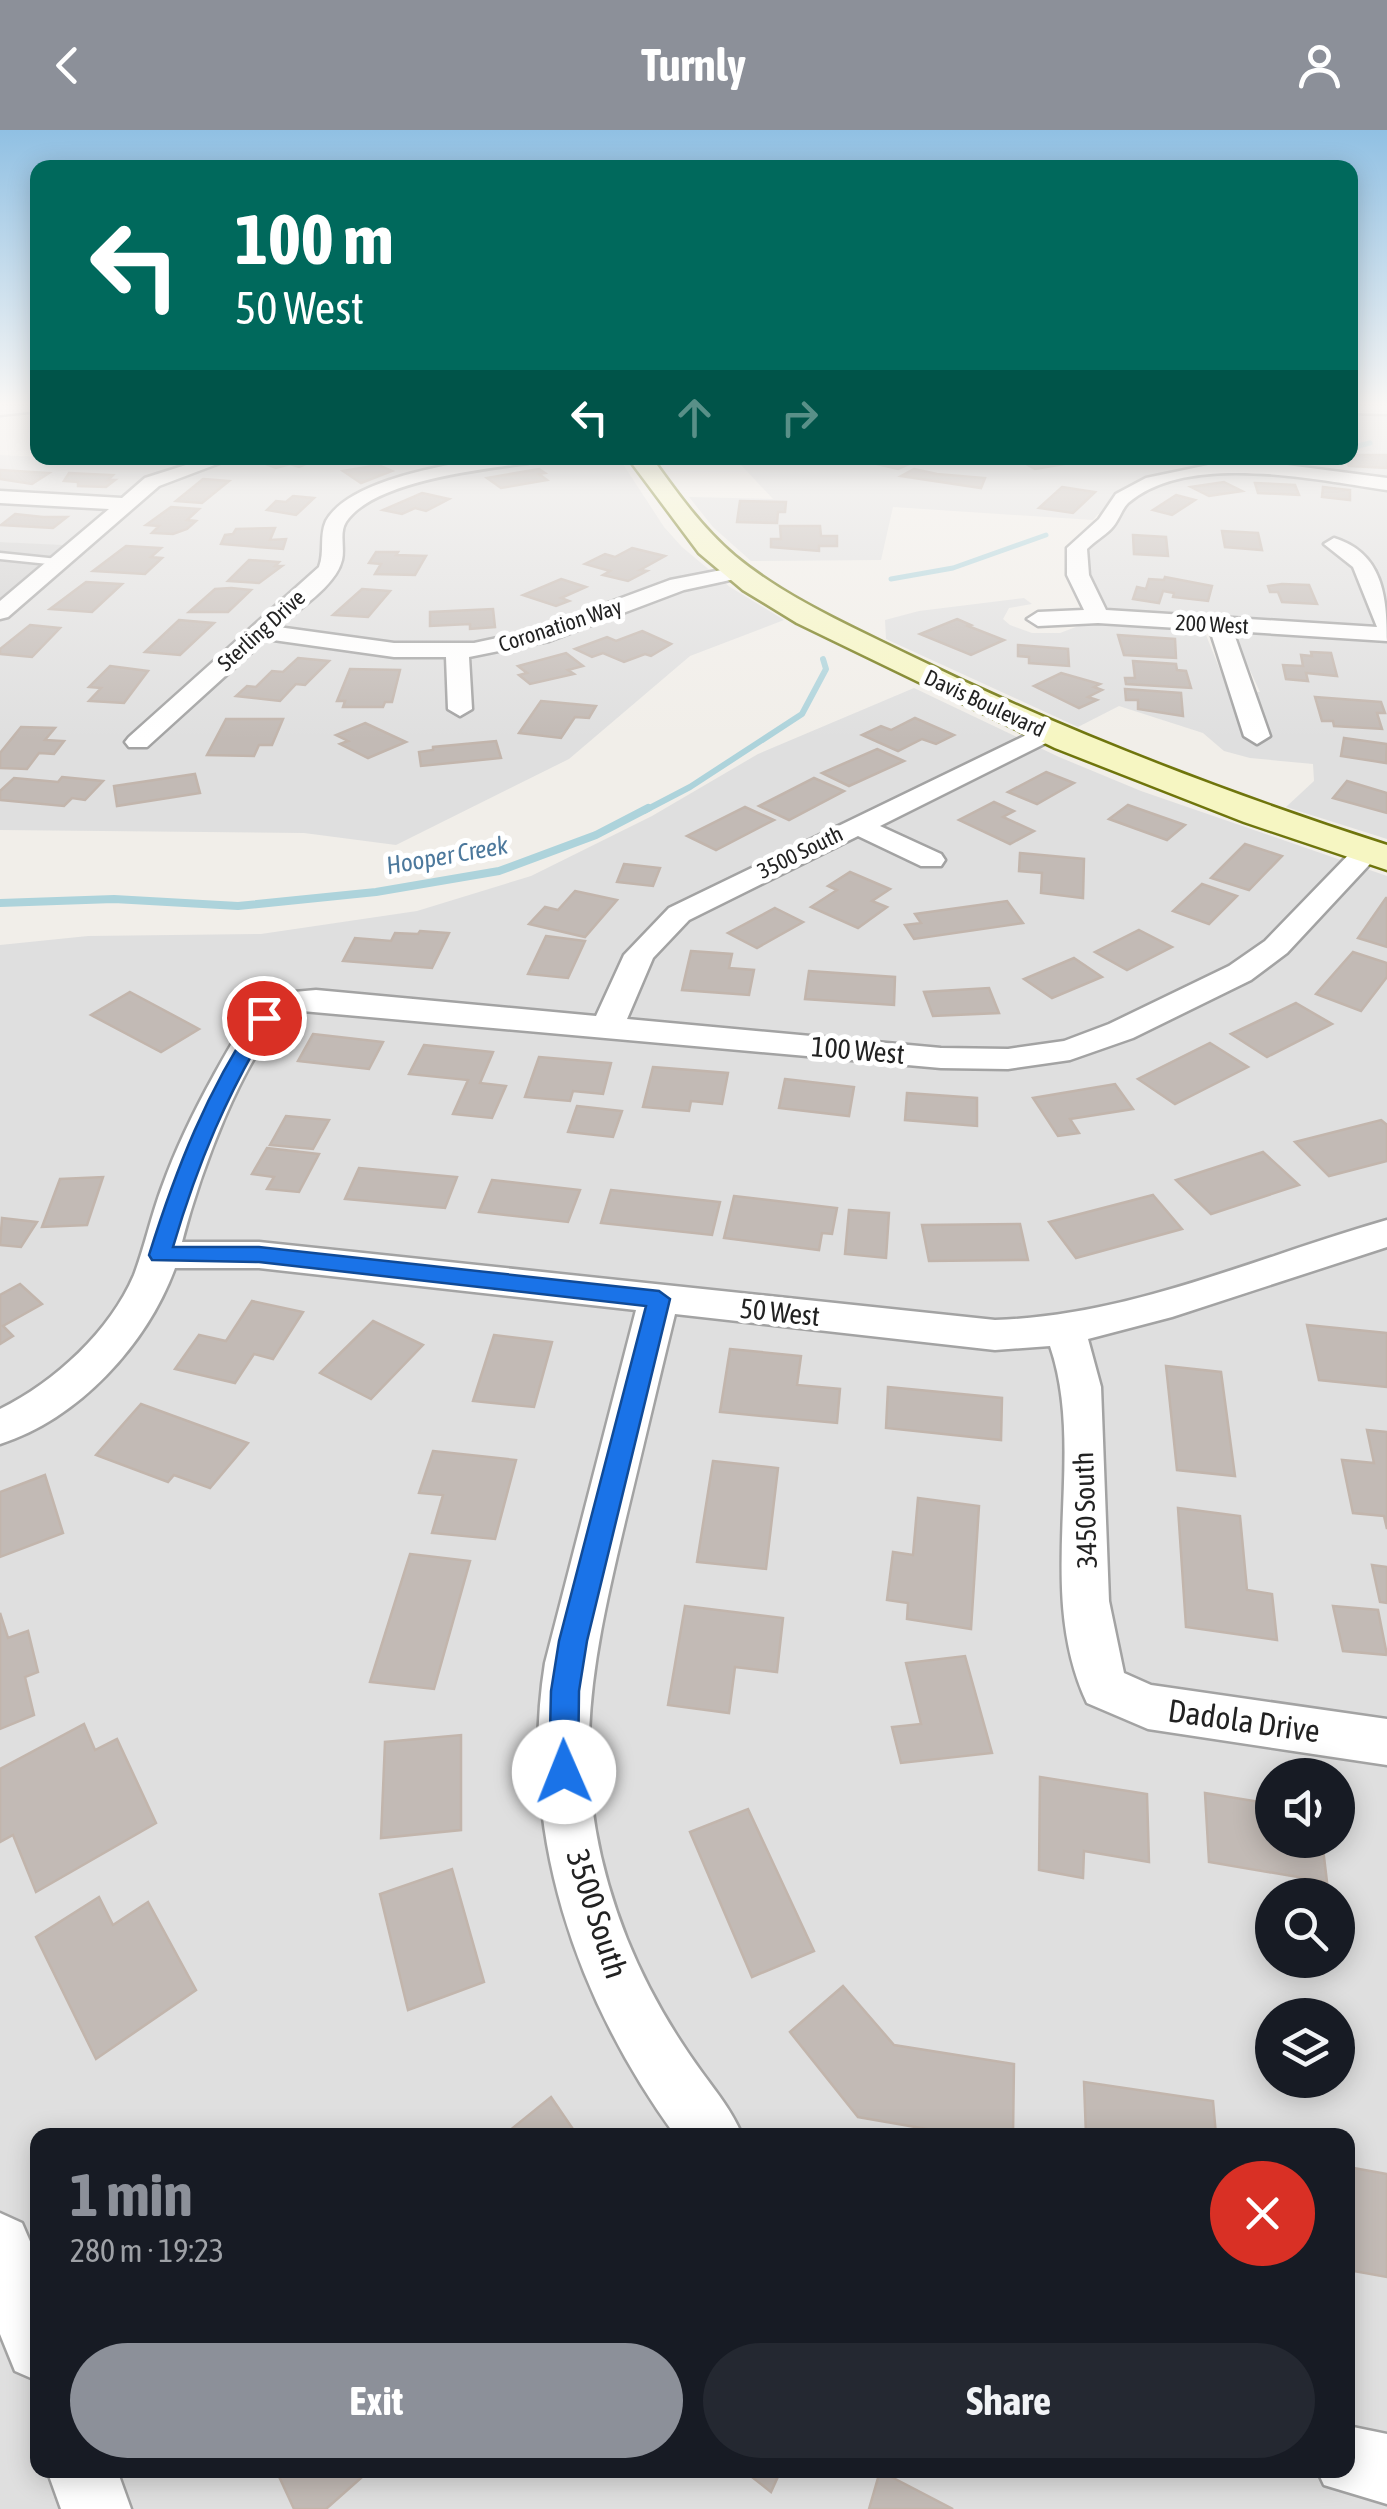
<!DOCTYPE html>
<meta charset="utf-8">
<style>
:root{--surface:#171b24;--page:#242831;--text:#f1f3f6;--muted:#9ea1a6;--accent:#8c9099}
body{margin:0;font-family:"Asap Condensed",sans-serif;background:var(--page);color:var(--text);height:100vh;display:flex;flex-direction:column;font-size:38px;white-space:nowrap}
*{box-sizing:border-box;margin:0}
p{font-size:32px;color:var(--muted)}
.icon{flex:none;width:55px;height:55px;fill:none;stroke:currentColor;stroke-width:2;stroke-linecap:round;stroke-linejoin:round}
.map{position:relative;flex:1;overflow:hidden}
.drawer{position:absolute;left:30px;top:1998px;width:1325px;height:350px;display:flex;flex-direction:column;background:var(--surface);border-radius:20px;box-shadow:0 5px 25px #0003}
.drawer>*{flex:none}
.hud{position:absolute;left:30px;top:30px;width:1328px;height:305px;border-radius:20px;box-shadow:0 5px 25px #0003;background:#00695c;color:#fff;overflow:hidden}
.controls{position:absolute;left:1255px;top:1628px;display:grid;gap:20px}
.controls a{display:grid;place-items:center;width:100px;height:100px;border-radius:50%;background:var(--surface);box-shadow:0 5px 25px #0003;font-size:50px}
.pin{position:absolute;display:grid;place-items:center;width:85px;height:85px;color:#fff;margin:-42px;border:5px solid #fff;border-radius:50%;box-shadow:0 2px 10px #0007}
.me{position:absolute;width:110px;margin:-55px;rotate:359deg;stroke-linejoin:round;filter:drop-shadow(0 0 8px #0008)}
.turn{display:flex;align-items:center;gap:35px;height:210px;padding:0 40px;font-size:45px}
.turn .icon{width:130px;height:130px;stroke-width:2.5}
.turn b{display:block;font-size:70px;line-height:85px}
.lanes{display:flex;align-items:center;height:95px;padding:0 40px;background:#0003;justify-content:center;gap:50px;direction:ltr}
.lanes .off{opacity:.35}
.round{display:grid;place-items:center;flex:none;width:105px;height:105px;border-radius:52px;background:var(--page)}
.head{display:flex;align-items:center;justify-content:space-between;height:170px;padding:0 40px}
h1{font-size:60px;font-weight:700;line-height:75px;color:var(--accent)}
.button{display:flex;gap:20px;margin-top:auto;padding:20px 40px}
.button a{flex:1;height:115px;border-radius:60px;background:var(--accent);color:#fff;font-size:40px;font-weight:700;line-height:115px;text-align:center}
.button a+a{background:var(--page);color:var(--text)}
header{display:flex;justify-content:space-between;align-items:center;height:130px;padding:0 40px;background:var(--accent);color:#fff;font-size:45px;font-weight:700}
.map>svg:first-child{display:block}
.residential{fill:#dfdfdf;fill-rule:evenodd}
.religious{fill:#d0d0d0}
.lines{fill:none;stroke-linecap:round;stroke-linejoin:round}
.stream-far2{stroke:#add3db;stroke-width:5}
.stream-far1{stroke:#add3db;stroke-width:6}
.stream{stroke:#add3db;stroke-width:8}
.building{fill:#c2bab5;stroke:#c2b5ac;stroke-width:2.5}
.lane-casing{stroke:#a3a3a3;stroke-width:5}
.street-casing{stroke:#a3a3a3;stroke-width:5}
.secondary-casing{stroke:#6f750c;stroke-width:5}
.lane{fill:#fff;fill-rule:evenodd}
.street{fill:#fff;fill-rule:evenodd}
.secondary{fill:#f6f6c2;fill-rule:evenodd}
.route{fill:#1a73e8;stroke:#114b97;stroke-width:2.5}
.labels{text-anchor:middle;stroke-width:10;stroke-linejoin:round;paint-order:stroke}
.far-street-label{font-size:22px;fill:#222;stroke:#fff}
.far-water-label{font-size:25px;font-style:italic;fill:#4c789c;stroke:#fff}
.street-label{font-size:28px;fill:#222;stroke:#fff}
.near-street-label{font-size:32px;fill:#222;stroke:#fff}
</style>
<header><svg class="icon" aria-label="back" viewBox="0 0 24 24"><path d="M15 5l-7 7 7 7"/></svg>Turnly<svg class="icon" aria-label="person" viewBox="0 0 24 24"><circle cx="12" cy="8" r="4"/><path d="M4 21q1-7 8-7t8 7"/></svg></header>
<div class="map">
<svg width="1387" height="2379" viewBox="0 0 1387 2379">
<rect width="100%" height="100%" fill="#f1eee9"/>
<g class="residential">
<polygon points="1350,276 1387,276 1387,498 1108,481 1090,452 1088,421 1121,386 1098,384 1093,390 893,377 881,430 751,431 713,397 689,367 773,369 740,334 774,328 1350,328"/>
<polygon points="0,325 79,329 619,328 664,397 682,417 730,457 784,490 690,526 569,629 396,715 304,703 0,700 0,468 62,416 0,412"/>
<polygon points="1024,468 1032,474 1009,478 1003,489 1010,495 1032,503 1060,503 1089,492 1201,501 1206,505 1228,560 1260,562 1241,521 1238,506 1242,503 1387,510 1387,709 1286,677 1314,651 1313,634 1250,628 1224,621 1203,603 1119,576 1078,597 886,509 885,490 919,481"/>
<path d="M914,558l145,69 82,34 246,85v1633h-1387v-1564l88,-9 173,-2 156,-23 114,-35 121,-60 106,-62zM1272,1645h66v65h-66zM1272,1765h66v65h-66zM1272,1885h66v65h-66zM38,2005h1310v335h-1310z"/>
</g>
<polygon class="religious" points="0,412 63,415 0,468"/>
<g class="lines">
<g class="stream-far2">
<polyline points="1350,318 1370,313"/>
<polyline points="1278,328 1287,328"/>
<polyline points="891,449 953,438 1046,405"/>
</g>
<polyline class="stream-far1" points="644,681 690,657 802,584 826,539 823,529"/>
<polyline class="stream" points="0,773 114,769 238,776 376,762 499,741 596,705 648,678"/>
</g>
<g class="building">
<polygon points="1350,325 1387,325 1387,338 1349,336 1344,328"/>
<polygon points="282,328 319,328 299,337 290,334 276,338 263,333"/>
<polygon points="851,328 908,328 918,330 898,339"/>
<polygon points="1044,328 1075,328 1082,331 1035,339 1021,331"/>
<polygon points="378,335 392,341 361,353 343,341"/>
<polygon points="539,339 545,343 539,344 547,350 501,358 487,348"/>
<polygon points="914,339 937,344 985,348 981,358 901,346"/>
<polygon points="0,340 49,343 32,354 0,349"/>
<polygon points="69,343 113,345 108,350 115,350 106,357 78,356 78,352 64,351"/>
<polygon points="203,349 229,351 202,373 176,371"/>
<polygon points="1224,352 1242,361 1209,366 1191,357"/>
<polygon points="1255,353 1295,355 1299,365 1258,363"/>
<polygon points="1062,357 1095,362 1073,383 1039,378"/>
<polygon points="1323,357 1350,360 1350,370 1322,367"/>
<polygon points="422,363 449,369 426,381 415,378 402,384 383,380"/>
<polygon points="1176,365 1195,370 1172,385 1153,380"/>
<polygon points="293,366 314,368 296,385 267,380 276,371 286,372"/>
<polygon points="740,371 786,372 785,382 778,382 777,393 737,392"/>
<polygon points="171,377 199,379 187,390 196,391 187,399 173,404 152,403 159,396 146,395"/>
<polygon points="15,384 43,387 67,387 53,398 1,395"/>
<polygon points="780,396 820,396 821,406 837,406 837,416 819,416 819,421 771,417 771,409 781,409"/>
<polygon points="275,398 270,410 286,409 283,419 221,414 225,405 233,404 236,399"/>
<polygon points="1222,401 1258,403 1262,420 1225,417"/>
<polygon points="1133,405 1166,407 1168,426 1134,424"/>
<polygon points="126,416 161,418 151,427 162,428 145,444 93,441"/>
<polygon points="632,418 665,426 640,440 647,441 628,451 603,445 610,441 585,434 605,424 615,427"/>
<polygon points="376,422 398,422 396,425 426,426 415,445 375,444 381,434 369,433"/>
<polygon points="249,430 279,432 275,436 282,436 259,453 228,451"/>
<polygon points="1165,447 1212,456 1208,471 1173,467 1174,463 1163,461 1159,473 1133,469 1137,457 1146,459 1149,449 1164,450"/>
<polygon points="561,449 586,457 561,468 569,471 556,476 523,465"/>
<polygon points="86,452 122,454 92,482 50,479"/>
<polygon points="1282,454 1309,455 1317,474 1282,472 1278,462 1270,462 1268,456"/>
<polygon points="231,458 251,460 228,482 189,482 215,459"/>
<polygon points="362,459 390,461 368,487 333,485"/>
<polygon points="493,479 495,497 470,499 470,494 430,496 430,482"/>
<polygon points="957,489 971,495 968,496 1004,510 971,525 920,504"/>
<polygon points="179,490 214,493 180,525 145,522"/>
<polygon points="30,495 60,498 32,527 0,524 0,519"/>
<polygon points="642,501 671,514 651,526 645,524 624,532 603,523 592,527 575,519 607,507 616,511"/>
<polygon points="1118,505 1175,509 1176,528 1124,525"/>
<polygon points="1018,515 1068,519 1069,536 1029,533 1029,527 1018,526"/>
<polygon points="1311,522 1331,523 1337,546 1306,543 1308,551 1286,549 1283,535 1303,536 1301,525 1312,526"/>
<polygon points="566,523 583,536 568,540 574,544 530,554 519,545 527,543 518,536"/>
<polygon points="298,528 329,531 305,555 296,554 280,571 236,566 247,556 256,557 272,541 283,542"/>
<polygon points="1133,531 1176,534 1177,540 1186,541 1191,558 1126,554 1125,548 1135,548"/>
<polygon points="110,536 148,541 124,573 89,571 101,558 89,557"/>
<polygon points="350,539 400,540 392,572 385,572 383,577 343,577 345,571 337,571"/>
<polygon points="1061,543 1100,554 1094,557 1102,560 1088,567 1097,570 1079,578 1034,556"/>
<polygon points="1125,559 1181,563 1183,586 1138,579 1138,570 1126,570"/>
<polygon points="1315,567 1381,572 1385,583 1377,583 1382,599 1334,596 1333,591 1322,591"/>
<polygon points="541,571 596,576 589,588 575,587 561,608 519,603"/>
<polygon points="915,588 954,605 936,614 922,609 898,621 862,605 881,596 891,600"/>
<polygon points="226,589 283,589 272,615 259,615 254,626 207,625"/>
<polygon points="365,593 406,612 368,628 340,614 348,611 336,605"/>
<polygon points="21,597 55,598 45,610 64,611 54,624 39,623 27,639 0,638 0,623"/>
<polygon points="1344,608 1387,614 1386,633 1341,626"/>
<polygon points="496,611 501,628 421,636 419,622 433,620 433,617"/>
<polygon points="877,619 904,631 849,656 822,643"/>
<polygon points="1046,642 1074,653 1037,674 1008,662"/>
<polygon points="195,644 200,663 117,676 114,656"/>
<polygon points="62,647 103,651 85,670 72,668 64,676 0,670 0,661 14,648 58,652"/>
<polygon points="814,648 844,661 789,690 759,676"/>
<polygon points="1347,651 1387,663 1387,683 1333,668"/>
<polygon points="994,672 1014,681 1003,687 1034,701 1010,714 959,690"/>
<polygon points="1128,675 1185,695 1167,710 1109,689"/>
<polygon points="745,677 774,690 716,720 687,706"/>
<polygon points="1245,714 1282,726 1249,760 1211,748"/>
<polygon points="1020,723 1084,729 1083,768 1041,763 1042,743 1019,741"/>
<polygon points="624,734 660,738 653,756 617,752"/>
<polygon points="850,742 890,759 872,771 887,777 858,798 811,777 837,760 828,756"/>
<polygon points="1202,754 1237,766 1209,794 1173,781"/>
<polygon points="575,761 617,770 585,807 529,794 545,777 558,780"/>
<polygon points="1386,768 1387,768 1387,817 1358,808"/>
<polygon points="1007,771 1023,793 914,809 905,795 921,793 915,784"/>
<polygon points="775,778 803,792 757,818 728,803"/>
<polygon points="1139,800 1172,817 1127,840 1095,822"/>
<polygon points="420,801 449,803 432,838 343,831 355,808 391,811 395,803 418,804"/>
<polygon points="546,806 585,811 568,848 528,844"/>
<polygon points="691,821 732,824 729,838 754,840 749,865 682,860"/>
<polygon points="1353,822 1387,833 1387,847 1361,881 1316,864"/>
<polygon points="1074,828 1102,847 1052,868 1024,849"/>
<polygon points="809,841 895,847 894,875 805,869"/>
<polygon points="989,858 999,883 933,886 924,862"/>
<polygon points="130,862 199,899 161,922 91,885"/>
<polygon points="1296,873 1332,894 1267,927 1231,904"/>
<polygon points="313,904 383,912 369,939 298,931"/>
<polygon points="1210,913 1248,937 1175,974 1138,949"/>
<polygon points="424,915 493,922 480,953 506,956 492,988 453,984 468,950 409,944"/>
<polygon points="539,927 611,933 603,964 573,961 570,971 525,967"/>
<polygon points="653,937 728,943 722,974 691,971 689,981 643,977"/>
<polygon points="785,949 854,957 849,986 779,978"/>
<polygon points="1115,954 1133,979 1070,989 1079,1003 1058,1006 1033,968"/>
<polygon points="907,963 977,968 977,996 905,990"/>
<polygon points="577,976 622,981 613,1007 568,1002"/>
<polygon points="286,986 329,990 313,1019 270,1015"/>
<polygon points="1381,990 1387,995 1387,1031 1329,1046 1295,1012"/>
<polygon points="267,1018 319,1024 299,1062 267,1059 274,1047 252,1044"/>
<polygon points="1263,1022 1299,1055 1211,1084 1176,1050"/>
<polygon points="359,1038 457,1047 445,1078 345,1069"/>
<polygon points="103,1047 87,1095 42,1097 60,1049"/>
<polygon points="492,1050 580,1060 568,1092 479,1082"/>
<polygon points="611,1060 720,1072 712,1105 601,1093"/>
<polygon points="1153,1065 1182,1099 1076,1128 1049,1092"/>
<polygon points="734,1066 837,1078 832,1104 822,1103 819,1120 724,1108"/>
<polygon points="849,1080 889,1083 886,1128 845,1124"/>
<polygon points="2,1088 37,1092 21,1117 0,1115"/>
<polygon points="1020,1094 1028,1130 929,1131 922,1095"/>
<polygon points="20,1154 42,1174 3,1196 13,1206 0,1214 0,1165"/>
<polygon points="252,1171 303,1182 273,1229 254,1224 235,1253 175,1239 199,1205 226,1211"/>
<polygon points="373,1191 423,1215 371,1269 320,1243"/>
<polygon points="1307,1195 1387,1203 1387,1257 1319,1250"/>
<polygon points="494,1205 552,1212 534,1277 473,1271"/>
<polygon points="730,1219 801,1226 797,1255 840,1259 837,1293 720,1282"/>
<polygon points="1166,1236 1221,1242 1235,1346 1177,1340"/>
<polygon points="888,1257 1002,1268 1001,1310 886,1298"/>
<polygon points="141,1274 248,1313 210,1358 174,1345 168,1352 96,1325"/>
<polygon points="1367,1300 1387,1302 1387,1399 1384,1386 1353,1383 1342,1330 1374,1333"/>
<polygon points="433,1321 516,1330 495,1409 432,1403 443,1365 419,1363"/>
<polygon points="713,1331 778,1338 766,1439 697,1432"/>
<polygon points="45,1345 63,1403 0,1427 0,1362"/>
<polygon points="918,1368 979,1376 971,1499 907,1489 908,1473 887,1470 893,1422 913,1425"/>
<polygon points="1178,1378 1240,1386 1247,1460 1272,1464 1277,1510 1186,1497"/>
<polygon points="410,1424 470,1431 434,1559 370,1552"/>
<polygon points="1372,1435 1387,1437 1387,1473 1380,1472"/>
<polygon points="685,1476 783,1488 777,1542 735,1537 729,1583 668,1575"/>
<polygon points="1333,1476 1378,1480 1387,1525 1343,1521"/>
<polygon points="0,1483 8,1508 28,1501 38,1542 25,1547 34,1585 0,1599"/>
<polygon points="965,1526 992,1623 901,1633 892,1597 921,1594 906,1533"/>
<polygon points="84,1594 95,1620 117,1609 156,1693 36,1762 13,1705 0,1712 0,1639"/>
<polygon points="461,1605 461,1700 381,1708 385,1612"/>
<polygon points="1040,1647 1147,1664 1149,1732 1084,1721 1083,1748 1039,1740"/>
<polygon points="1205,1663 1272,1674 1272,1710 1322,1710 1327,1752 1209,1732"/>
<polygon points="748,1679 814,1821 752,1847 690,1702"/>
<polygon points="452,1739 484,1852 408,1880 380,1764"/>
<polygon points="99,1767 113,1795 148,1772 196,1860 96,1929 36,1807"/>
<polygon points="843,1856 894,1915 1014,1934 1013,2005 961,2005 858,1987 790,1902"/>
<polygon points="1084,1952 1213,1971 1216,2005 1086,2005"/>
<polygon points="551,1967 577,2005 504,2005"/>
<polygon points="1348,2037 1387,2044 1387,2147 1348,2140"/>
<polygon points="276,2340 370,2340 326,2379 294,2379"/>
<polygon points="743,2340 781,2340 771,2362"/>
<polygon points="880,2341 953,2379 869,2379"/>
</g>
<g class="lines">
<g class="lane-casing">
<polygon id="lane" points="0,423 58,429 63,432 58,435 0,429"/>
</g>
<g class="street-casing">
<g id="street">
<polygon points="0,276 38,276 38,281 0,285"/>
<polygon points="1350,276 1387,276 1387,284 1350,283"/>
<polygon points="208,328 233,328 159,356 8,487 0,489 0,471 109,379 0,373 0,361 122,368 145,348"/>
<path d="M492,328h45l-9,5c-45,6 -155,18 -182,59 -7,11 -1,26 -4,38 -6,26 -45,50 -64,67l116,16h80l61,-13 135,-50 67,-13 11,6 -4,4 -60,13 -135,51 -80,16 3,52 -12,7 -12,-7 -2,-52h-52l-128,-18 -119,108h-18l-4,-5 4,-5 190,-170c6,-15 0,-31 7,-46 23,-41 122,-57 166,-63z"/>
<path d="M1218,333l69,2 100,13v12c-71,-10 -199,-39 -259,13 -7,7 -9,18 -17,26 -7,7 -16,12 -24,20l2,26 17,35 271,17 -24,-60 -29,-23 10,-6c49,15 53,59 53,103l-154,-10 37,105 -13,8 -13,-8 -34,-106 -112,-7 -60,3 -11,-7 11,-7 46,-2 -17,-35v-27l32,-29 17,-25 30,-16z"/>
<path d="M1047,595l9,3 4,5 -4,5 -176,88 61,28 4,6 -4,6h-20l-63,-30 -169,84 -36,38 -26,61 314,29 67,1 56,-8 45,-17 120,-58 36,-25 93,-96 10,-2 14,8 -95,102 -36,27 -118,58 -63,22 -62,9 -67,-1 -650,-58c-49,44 -92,167 -109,232h77l736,78c136,-4 262,-63 392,-100v27l-215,70 -84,22 13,48 8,214 15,72 27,12 236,34v46l-239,-36 -61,-26c-54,-115 1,-246 -37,-357l-55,4 -320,-36c-17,69 -33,138 -50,208 -37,156 -59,261 2,417 19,47 45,92 74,132 16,22 31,40 41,64h-67c-99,-136 -157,-304 -130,-472l91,-353 -377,-42h-84c-28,76 -96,151 -175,176v-35c55,-27 110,-78 134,-134 11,-29 17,-59 28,-88 14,-39 32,-76 52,-112 16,-29 32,-59 58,-81l44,-4 280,26 28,-61 45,-47z"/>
<polygon points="0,2083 22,2093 38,2130 38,2251 15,2241 0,2204"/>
<polygon points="1348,2296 1387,2304 1387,2374 1324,2355 1317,2340 1348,2340"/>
<polygon points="47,2340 117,2340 131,2379 61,2379"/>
</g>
</g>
<g class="secondary-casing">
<path id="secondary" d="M628,328h24c25,35 50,70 83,98 51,42 113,69 172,98 155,76 316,138 480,191v25l-143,-48 -189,-74 -258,-125 -54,-33 -44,-37z"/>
</g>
<use href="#lane" class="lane"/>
<use href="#street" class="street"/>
<use href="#secondary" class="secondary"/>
</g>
<linearGradient id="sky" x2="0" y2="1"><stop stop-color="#90c0e3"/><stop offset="0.45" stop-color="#f9f7f5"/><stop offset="1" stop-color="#f9f7f5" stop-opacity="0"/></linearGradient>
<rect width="1387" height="609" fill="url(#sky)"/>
<path class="route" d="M264,883l9,5c-46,76 -75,144 -100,229h86l400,44 11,8 -83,342 -8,50 -1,81 -4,10 -10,4 -11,-4 -4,-10 2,-81 8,-50 87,-335 -387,-44 -107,-2 -3,-5c27,-86 58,-165 109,-240z"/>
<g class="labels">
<g class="far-street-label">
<text transform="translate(1212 494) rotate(3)" y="8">200 West</text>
<text transform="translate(560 495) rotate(-18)" y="8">Coronation Way</text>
<text transform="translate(261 500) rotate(-42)" y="8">Sterling Drive</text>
<text transform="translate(985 573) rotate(25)" y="8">Davis Boulevard</text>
<text transform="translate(800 722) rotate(-26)" y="8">3500 South</text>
</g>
<g class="far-water-label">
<text transform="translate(447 725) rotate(-10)" y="9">Hooper Creek</text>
</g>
<g class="street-label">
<text transform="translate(858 920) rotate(5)" y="10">100 West</text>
<text transform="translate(780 1182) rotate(6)" y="10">50 West</text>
<text transform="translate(1085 1380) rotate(-92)" y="10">3450 South</text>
</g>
<g class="near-street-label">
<text transform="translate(1244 1591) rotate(8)" y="11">Dadola Drive</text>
<text transform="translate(597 1784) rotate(72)" y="11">3500 South</text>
</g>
</g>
</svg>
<div class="controls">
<a><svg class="icon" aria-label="sound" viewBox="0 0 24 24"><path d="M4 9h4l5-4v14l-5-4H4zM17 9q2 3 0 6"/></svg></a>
<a><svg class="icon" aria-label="search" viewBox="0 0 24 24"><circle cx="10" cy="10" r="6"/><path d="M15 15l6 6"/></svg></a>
<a><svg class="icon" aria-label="layers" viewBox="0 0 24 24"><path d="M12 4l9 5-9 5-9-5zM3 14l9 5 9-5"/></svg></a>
</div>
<div class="pin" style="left:264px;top:888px;background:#d93025"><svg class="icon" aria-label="arrive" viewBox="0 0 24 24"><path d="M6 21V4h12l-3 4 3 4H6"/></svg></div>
<svg class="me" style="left:564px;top:1642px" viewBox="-20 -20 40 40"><circle r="19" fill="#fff"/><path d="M0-13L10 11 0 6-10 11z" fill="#1a73e8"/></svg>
<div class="hud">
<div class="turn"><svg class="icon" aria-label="left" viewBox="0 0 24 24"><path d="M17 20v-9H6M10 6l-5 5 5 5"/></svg><div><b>100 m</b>50 West</div></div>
<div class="lanes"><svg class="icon" aria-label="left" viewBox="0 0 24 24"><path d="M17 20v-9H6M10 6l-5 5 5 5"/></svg><svg class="icon off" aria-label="ahead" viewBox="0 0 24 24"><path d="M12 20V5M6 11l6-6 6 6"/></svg><svg class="icon off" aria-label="right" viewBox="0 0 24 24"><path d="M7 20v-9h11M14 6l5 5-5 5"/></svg></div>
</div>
<section class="drawer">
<div class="head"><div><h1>1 min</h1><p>280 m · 19:23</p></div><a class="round" style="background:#d93025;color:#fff"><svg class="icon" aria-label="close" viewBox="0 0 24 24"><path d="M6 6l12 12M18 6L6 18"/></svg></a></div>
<div class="button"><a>Exit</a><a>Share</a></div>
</section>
</div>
